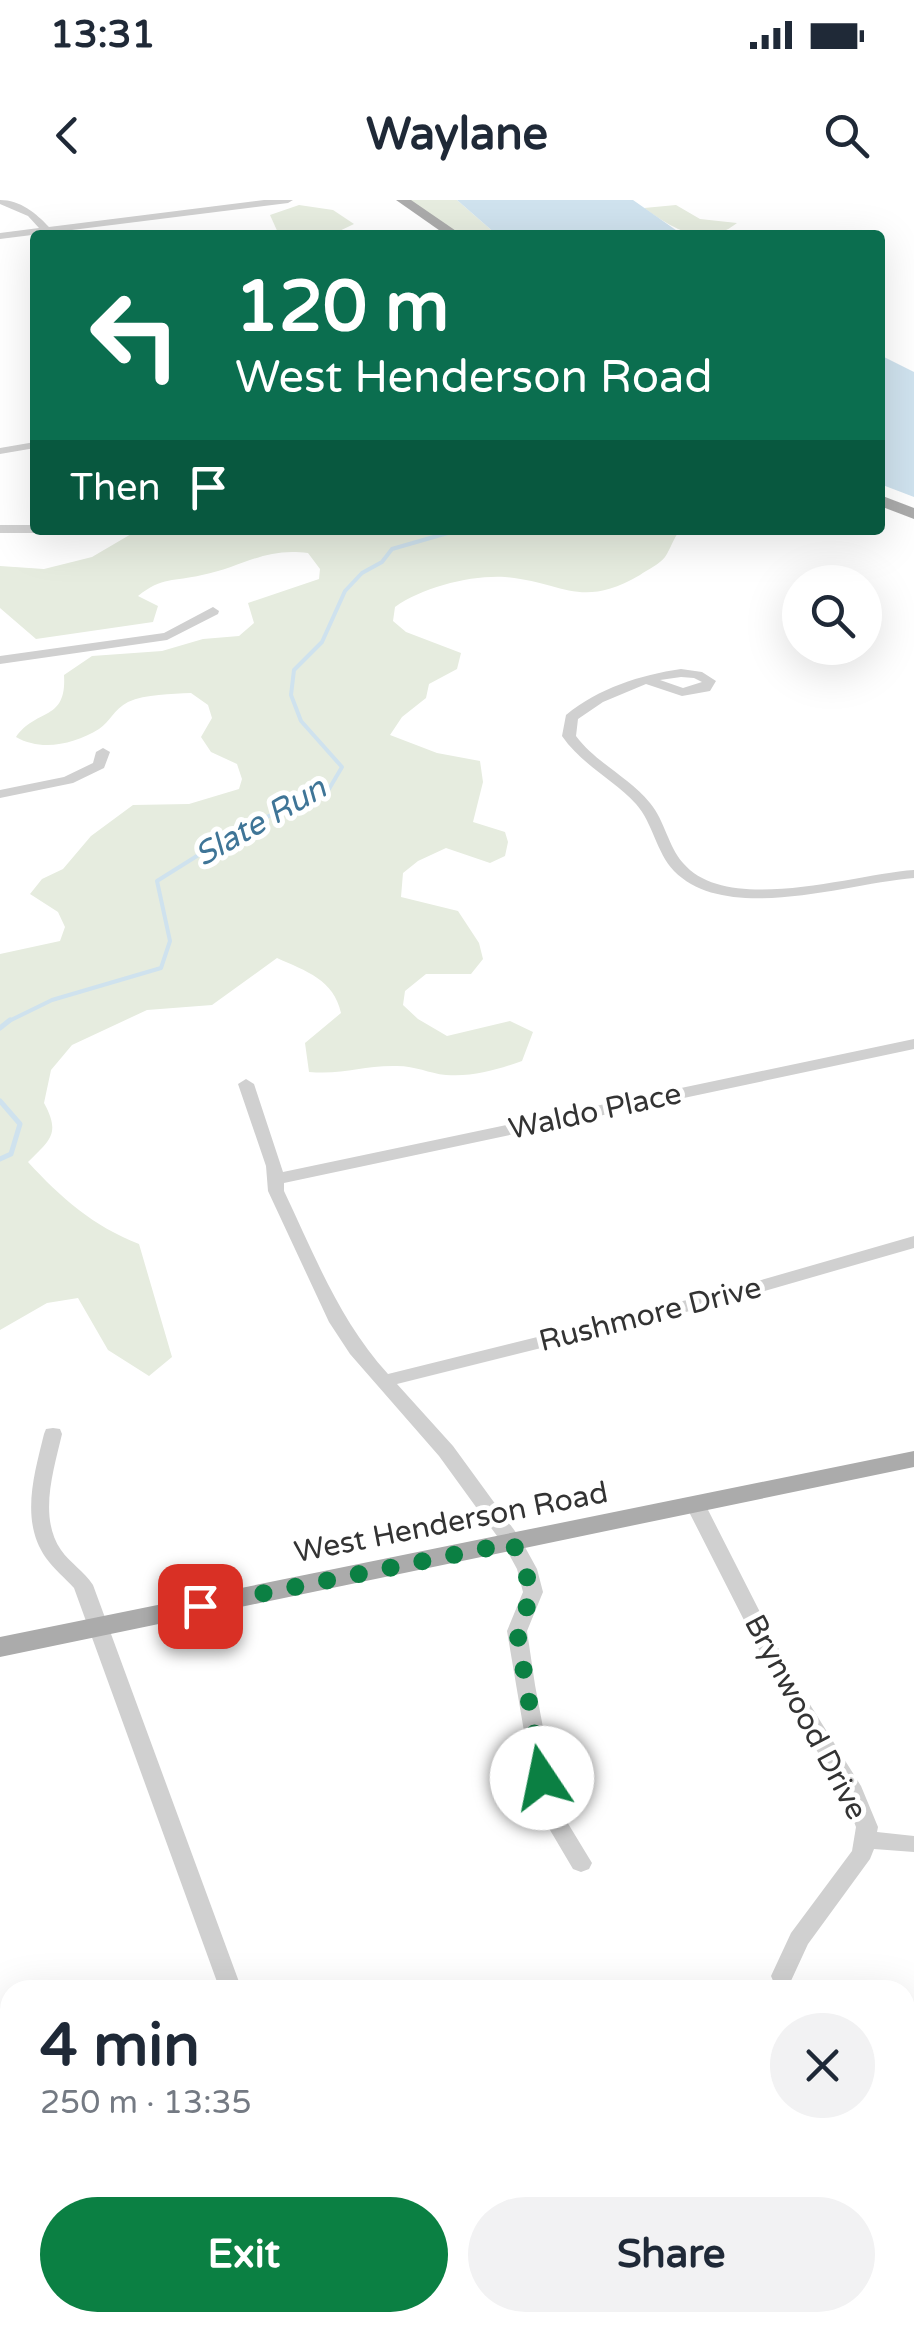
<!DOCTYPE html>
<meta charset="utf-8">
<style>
:root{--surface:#fff;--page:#f2f2f3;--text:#1f2937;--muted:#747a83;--accent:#0b8043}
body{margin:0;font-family:"Varela Round",sans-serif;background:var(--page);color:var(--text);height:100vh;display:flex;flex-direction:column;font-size:38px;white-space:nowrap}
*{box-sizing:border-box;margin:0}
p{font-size:32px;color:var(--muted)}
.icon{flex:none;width:55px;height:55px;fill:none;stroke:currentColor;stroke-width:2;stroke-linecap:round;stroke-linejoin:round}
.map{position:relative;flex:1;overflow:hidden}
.sheet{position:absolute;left:0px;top:1780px;width:915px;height:352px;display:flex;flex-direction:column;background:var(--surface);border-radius:30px 30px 0 0;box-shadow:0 10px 40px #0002}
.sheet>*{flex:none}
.banner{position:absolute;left:30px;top:30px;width:855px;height:305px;border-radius:10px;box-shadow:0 10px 40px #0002;background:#0b6e4f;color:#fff;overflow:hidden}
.fabs{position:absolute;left:782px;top:365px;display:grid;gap:20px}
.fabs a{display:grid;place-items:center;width:100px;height:100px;border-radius:50%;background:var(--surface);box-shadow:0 10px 40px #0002;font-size:50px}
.pin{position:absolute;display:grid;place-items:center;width:85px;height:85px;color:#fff;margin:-42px;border-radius:20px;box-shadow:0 5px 15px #0006}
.me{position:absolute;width:110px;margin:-55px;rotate:349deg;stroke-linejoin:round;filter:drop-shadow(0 0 8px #0008)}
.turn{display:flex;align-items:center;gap:35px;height:210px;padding:0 40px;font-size:45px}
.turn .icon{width:130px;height:130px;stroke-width:2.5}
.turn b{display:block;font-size:70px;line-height:85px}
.then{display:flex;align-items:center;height:95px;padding:0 40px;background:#0003;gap:20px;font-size:38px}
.round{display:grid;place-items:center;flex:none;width:105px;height:105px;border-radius:52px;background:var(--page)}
.headline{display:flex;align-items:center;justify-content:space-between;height:170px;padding:0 40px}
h1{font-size:60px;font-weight:800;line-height:75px}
.button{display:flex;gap:20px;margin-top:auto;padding:20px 40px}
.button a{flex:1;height:115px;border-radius:60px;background:var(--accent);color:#fff;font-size:40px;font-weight:800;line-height:115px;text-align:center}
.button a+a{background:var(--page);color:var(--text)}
.status{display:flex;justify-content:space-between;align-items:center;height:70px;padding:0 50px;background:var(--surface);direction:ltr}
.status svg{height:28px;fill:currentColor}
header{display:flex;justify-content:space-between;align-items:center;height:130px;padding:0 40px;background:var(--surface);font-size:45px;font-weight:800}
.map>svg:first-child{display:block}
.green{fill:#e6ecdf}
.water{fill:#cfe2ee}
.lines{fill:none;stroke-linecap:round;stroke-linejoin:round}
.stream-far1{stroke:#cfe2ee;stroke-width:4}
.stream{stroke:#cfe2ee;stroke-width:5}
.minor{fill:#d0d0d0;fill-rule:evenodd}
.major{fill:#ababab;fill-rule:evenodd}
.route{stroke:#0b8043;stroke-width:18;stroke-dasharray:0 32.4}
.labels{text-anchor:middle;stroke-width:10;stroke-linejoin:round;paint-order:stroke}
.street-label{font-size:30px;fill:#333;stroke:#fff}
.water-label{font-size:32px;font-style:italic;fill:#3f7597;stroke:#fff}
</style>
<div class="status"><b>13:31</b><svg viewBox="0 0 49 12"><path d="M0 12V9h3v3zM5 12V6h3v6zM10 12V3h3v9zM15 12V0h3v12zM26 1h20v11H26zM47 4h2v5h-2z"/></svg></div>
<header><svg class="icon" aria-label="back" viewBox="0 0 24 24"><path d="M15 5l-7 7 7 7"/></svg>Waylane<svg class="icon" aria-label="search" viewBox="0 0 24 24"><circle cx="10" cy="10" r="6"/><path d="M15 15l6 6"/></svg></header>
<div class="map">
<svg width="914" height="2132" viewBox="0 0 914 2132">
<rect width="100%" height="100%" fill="#fff"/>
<g class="green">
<polygon points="402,0 457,0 497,35 454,35"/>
<polygon points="299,5 333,10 354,24 331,35 279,35 270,15"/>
<path d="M676,5l24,14 37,4c-33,26 -63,6 -93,-15z"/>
<path d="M138,330h542c-7,9 -9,18 -15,27 -5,7 -18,13 -25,18 -60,35 -77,7 -135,2 -34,-2 -82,10 -110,30l-2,14 13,11 55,21 -4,16 -28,15 -3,14 -24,19 -12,18 47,18 43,8 3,21 -10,40 32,10 3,10 -3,14 -15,7 -44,-15 -28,13 -15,12 -2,24 57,14 21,32 4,16 -12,15h-45l-21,17 -2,14 15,14 29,17 63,-15 23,11 -11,29c-26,9 -48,16 -76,14 -19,-2 -31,-10 -53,-9 -32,0 -50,9 -84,6l-4,-29 36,-30c-7,-33 -35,-42 -64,-55l-65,47 -65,5 -75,35 -21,25 -7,33c17,31 6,37 -16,59 33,36 65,64 111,82l33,113 -23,19 -41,-26 -30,-52 -31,5 -47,27v-376l60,-13 5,-14 -7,-15 -28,-18 12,-15 21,-10 28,-33 42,-31 56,-1 50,-15 3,-10 -5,-15 -26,-12 -10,-15 11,-19 -4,-13 -17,-12c-20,1 -45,1 -63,9 -14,7 -18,20 -29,27 -25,15 -57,23 -83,8 20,-29 51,-15 48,-62l28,-19 70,-5 41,-12 36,-3 15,-13 -6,-20 71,-24 1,-10 -12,-16c-44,-6 -65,14 -106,22 -29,7 -39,1 -64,21l20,10 -5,16 -117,17 -36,-31v-42l44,3 48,-12z"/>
</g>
<g class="water">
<polygon points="457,0 633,0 683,35 497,35"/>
<polygon points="880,155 914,172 914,297 880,284"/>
</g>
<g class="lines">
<polyline class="stream-far1" points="7,822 52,800 161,768 170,741 157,681 240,629 329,589 342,567 301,521 291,495 294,470 322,442 345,391 362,373 382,362 392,349 458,330"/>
<g class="stream">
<polyline points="0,828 10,820"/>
<polyline points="0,901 20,924 11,954 0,959"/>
</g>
<g class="minor">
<path d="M0,0c20,0 36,13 49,27l215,-27h29l-5,3 -288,36v-6l39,-5 -11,-12 -28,-12z"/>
<polygon points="35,242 35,248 0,254 0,248"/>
<polygon points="0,325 35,325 35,330 40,330 35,333 0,333"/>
<polygon points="213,407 219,411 218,414 167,440 0,464 0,456 164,433"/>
<path d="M681,469l21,3 14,9 -6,10 -28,5 -36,-12 -43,18 -25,17 -2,17c20,27 53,41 74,67 15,18 18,43 33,60 45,53 171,11 231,7v8c-66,5 -187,47 -240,-7 -18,-19 -21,-48 -38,-67 -23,-25 -54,-39 -74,-68l4,-21c33,-27 74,-40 115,-46zM681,477l13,1 8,4 -19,6 -23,-8z"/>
<polygon points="103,548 110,552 104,568 73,583 0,598 0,590 64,577 93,563 96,552"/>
<path d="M914,839v10l-630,134v8c31,65 55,129 104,183l335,-83 191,-55v12l-188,54 -329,82 56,62 67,92 17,31 6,23 -16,39 8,54 23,122 34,56 -3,6 -8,3 -8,-3 -36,-61 -30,-177 16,-39 -6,-23 -12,-22 -66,-91 -89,-102 -21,-32 -61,-131 -2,-25 -28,-82 8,-5 8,5 29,88z"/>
<path d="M53,1228l7,1 2,5c-8,35 -24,83 -1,116 9,13 23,21 32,35l149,405h-22l-146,-402c-9,-10 -20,-19 -28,-30 -26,-37 -12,-83 -2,-124l2,-5z"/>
<polygon points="695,1297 702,1299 705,1304 794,1479 861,1586 878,1627 877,1632 914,1636 914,1652 874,1649 870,1659 808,1744 790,1783 782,1785 774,1783 771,1776 791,1733 852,1651 856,1627 843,1594 776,1483 685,1304 688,1299"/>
<polygon points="344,2122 369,2122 373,2132 347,2132"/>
</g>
<g class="major">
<polygon points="396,0 411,0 462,35 446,35"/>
<polygon points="880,295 914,308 914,319 880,306"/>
<polygon points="914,1251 914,1267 0,1457 0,1437"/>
</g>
</g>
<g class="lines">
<polyline class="route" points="200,1406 513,1343 533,1392 517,1431 542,1578"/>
</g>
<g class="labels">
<g class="street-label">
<text transform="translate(595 911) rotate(-12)" y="10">Waldo Place</text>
<text transform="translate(650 1114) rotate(-14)" y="10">Rushmore Drive</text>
<text transform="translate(451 1322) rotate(-11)" y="10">West Henderson Road</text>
<text transform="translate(806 1517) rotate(62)" y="10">Brynwood Drive</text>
</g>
<g class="water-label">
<text transform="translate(260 621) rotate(-30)" y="11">Slate Run</text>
</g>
</g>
</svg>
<div class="fabs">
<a><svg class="icon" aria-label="search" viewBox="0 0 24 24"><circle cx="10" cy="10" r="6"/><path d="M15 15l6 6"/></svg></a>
</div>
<div class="pin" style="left:200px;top:1406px;background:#d93025"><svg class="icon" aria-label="arrive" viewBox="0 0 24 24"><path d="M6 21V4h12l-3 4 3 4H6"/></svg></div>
<svg class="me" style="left:542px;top:1578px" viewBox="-20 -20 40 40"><circle r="19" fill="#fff"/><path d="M0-13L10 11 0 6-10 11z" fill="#0b8043"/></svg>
<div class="banner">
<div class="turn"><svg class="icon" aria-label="left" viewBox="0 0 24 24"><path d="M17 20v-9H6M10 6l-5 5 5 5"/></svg><div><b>120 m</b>West Henderson Road</div></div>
<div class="then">Then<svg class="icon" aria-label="arrive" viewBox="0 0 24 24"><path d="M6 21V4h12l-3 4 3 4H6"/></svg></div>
</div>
<section class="sheet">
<div class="headline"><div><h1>4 min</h1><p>250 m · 13:35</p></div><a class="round"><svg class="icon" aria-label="close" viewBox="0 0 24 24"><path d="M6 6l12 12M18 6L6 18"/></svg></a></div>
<div class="button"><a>Exit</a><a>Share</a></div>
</section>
</div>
